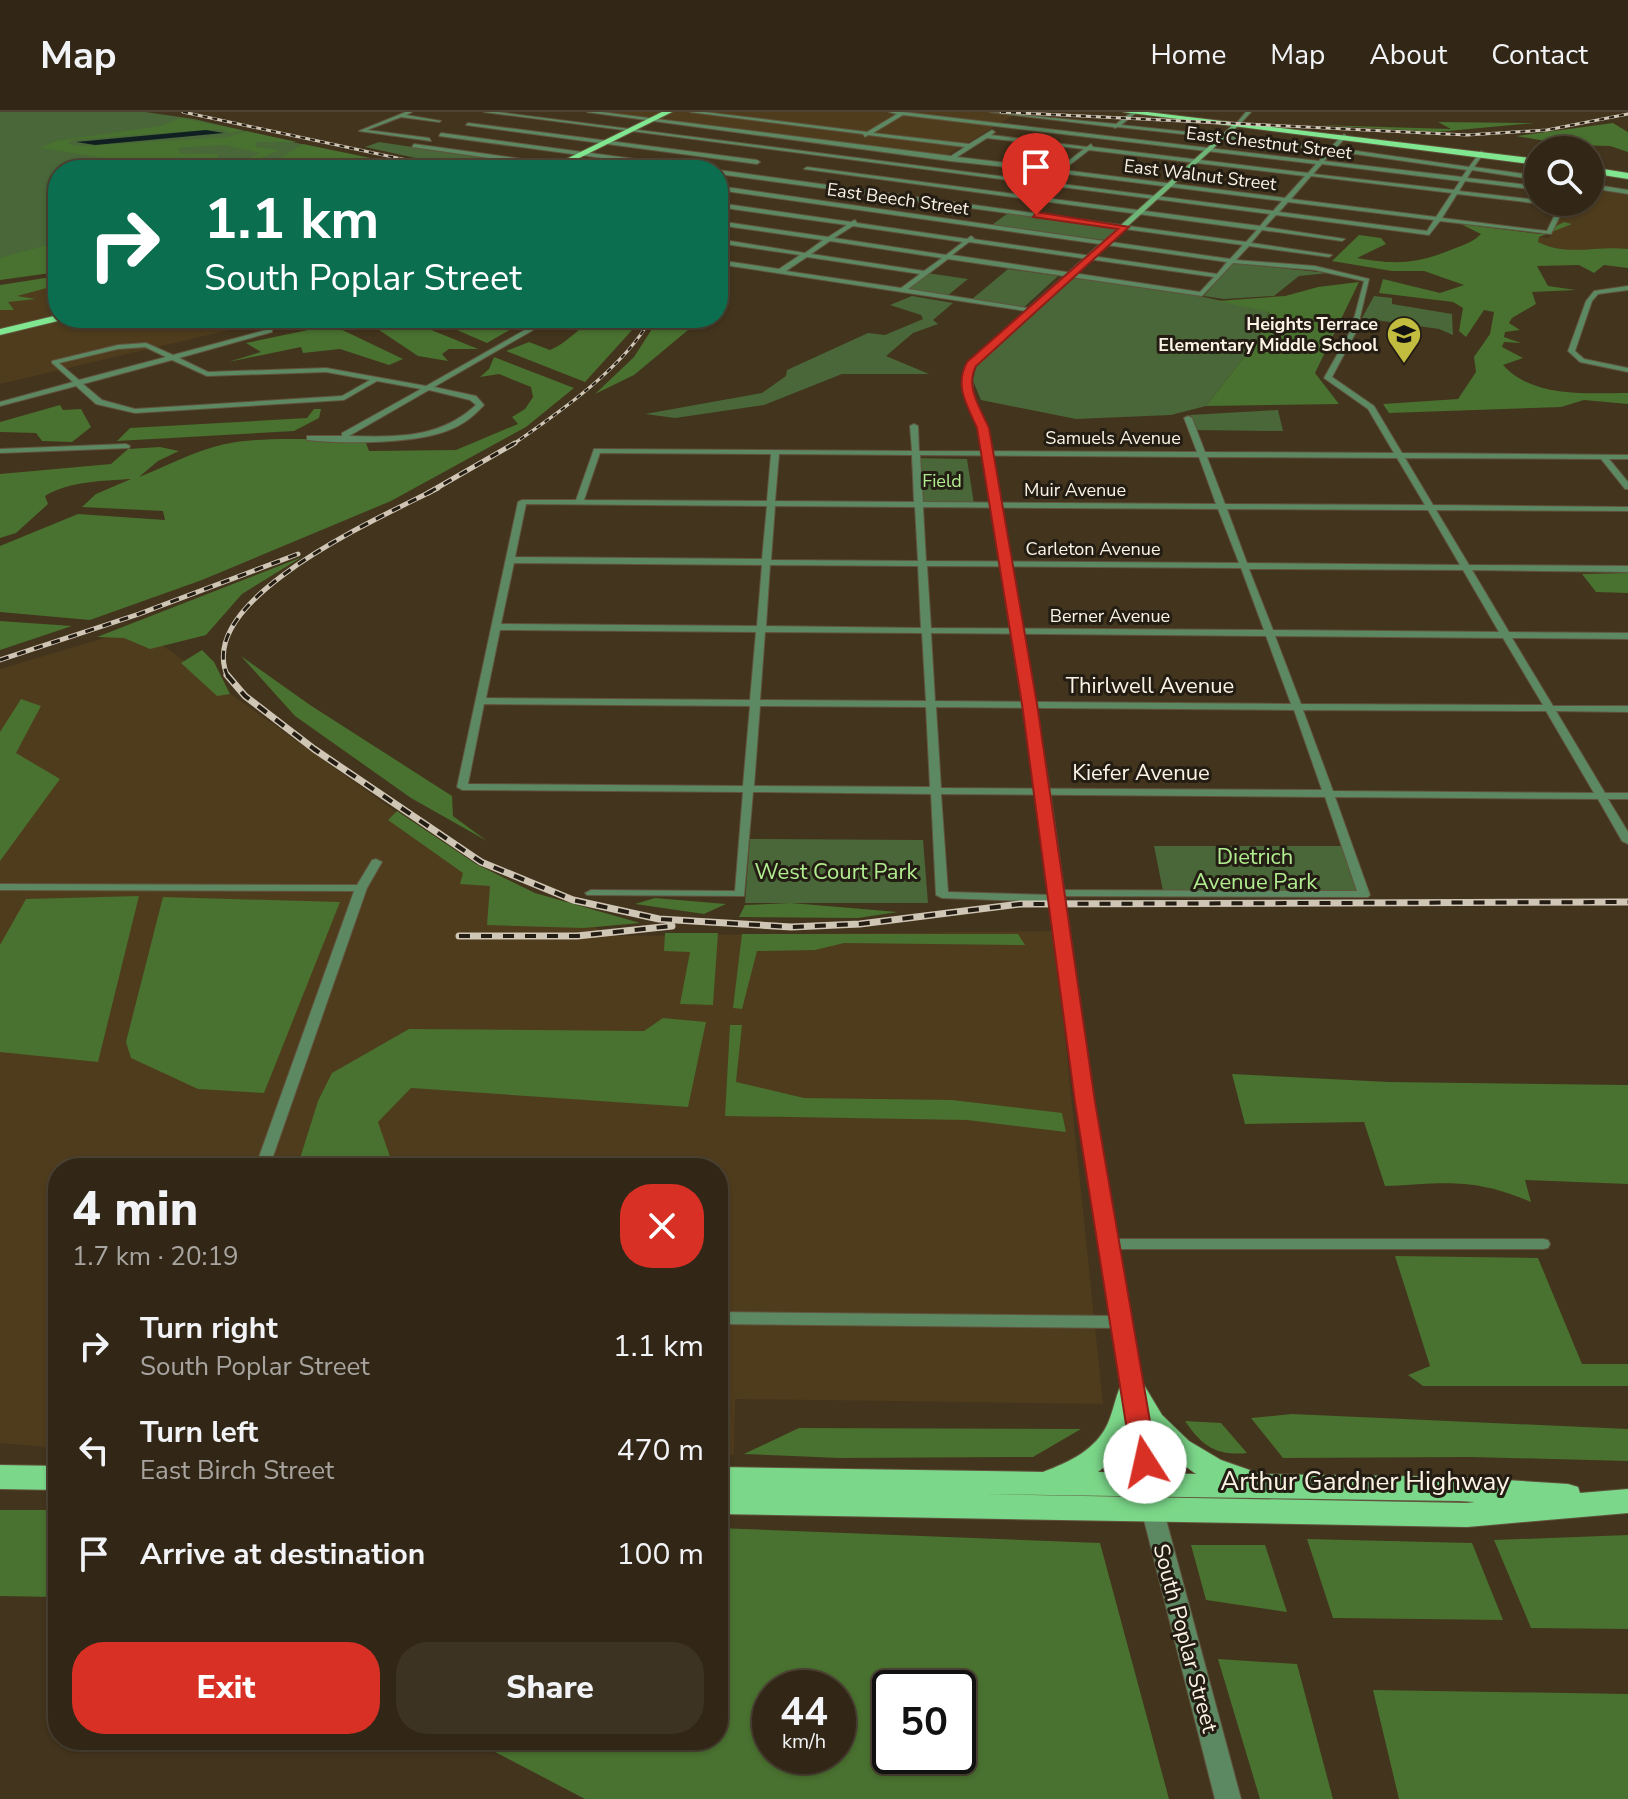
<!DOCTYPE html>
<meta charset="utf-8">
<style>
:root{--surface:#322716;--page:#3d3323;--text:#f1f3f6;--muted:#a8a5a1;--line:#4d4435;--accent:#d93025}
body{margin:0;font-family:"Nunito Sans",sans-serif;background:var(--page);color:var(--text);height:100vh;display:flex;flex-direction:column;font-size:30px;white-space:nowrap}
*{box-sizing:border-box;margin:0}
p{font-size:26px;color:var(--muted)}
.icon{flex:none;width:44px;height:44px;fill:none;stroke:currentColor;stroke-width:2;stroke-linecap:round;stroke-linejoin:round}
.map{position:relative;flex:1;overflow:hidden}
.panel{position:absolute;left:48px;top:1046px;width:680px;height:592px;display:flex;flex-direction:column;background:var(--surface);border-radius:32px;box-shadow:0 2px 6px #0004,0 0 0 2px var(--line)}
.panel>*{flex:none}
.top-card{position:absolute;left:48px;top:48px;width:680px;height:168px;border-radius:32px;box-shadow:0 2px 6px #0004,0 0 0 2px var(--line);background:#0b6e4f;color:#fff;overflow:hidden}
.buttons{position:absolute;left:1524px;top:24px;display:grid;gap:16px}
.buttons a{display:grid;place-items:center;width:80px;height:80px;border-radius:50%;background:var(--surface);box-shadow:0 2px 6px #0004,0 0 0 2px var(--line);font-size:40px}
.speed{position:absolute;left:752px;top:1558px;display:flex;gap:16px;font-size:40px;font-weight:700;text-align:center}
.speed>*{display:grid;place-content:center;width:104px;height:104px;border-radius:50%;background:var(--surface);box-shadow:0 2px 6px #0004,0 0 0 2px var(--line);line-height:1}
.speed small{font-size:20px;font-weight:400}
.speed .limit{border:4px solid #111;border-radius:12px;background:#fff;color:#111}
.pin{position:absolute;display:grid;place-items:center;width:68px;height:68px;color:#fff;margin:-82px -34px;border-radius:50% 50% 50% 0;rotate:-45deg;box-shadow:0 0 8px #0007}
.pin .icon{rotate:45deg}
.me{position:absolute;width:88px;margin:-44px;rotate:350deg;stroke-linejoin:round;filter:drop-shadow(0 0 6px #0008)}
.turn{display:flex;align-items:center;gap:28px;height:168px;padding:0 24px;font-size:36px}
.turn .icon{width:104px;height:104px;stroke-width:2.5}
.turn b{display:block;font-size:56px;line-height:68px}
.round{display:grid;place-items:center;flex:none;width:84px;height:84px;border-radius:32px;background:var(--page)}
.summary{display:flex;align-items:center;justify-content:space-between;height:136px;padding:0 24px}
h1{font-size:48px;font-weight:800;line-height:60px}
.button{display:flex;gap:16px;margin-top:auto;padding:16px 24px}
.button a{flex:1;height:92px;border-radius:32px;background:var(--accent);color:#fff;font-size:32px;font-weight:800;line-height:92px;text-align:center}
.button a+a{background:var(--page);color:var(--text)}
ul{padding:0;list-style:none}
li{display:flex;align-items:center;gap:24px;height:104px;padding:0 24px}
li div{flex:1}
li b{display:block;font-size:30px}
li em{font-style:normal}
header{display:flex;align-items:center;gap:48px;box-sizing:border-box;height:112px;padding:0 40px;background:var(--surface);border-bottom:2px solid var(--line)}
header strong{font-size:38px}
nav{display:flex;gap:44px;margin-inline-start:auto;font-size:28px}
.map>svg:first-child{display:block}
.built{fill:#4f3c1d}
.green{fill:#496738}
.forest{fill:#49712f;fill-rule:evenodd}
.water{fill:#101f21}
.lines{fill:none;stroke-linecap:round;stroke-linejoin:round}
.minor-casing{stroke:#61533d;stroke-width:2}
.tertiary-casing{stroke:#61533d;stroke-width:2}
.secondary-casing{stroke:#61533d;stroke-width:2}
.primary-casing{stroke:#61533d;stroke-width:2}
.trunk-casing{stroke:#61533d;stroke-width:2}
.minor{fill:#5c8862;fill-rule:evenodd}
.tertiary{fill:#5c8862;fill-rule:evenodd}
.secondary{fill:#6eb578;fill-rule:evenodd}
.primary{fill:#7bd789;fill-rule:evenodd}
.trunk{fill:#80e690;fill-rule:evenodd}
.rail-far2-casing{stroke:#d0c6b6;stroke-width:3}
.rail-far1-casing{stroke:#d0c6b6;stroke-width:5}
.rail-casing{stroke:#d0c6b6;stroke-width:7}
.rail-far2{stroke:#241d13;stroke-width:2;stroke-dasharray:5;stroke-linecap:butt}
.rail-far1{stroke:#241d13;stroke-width:3;stroke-dasharray:9;stroke-linecap:butt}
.rail{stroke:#241d13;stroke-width:4;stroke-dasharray:11;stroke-linecap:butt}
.route{fill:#d93025;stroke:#8d1f18;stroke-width:2}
.labels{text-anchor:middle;stroke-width:6;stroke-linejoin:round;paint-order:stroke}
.far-street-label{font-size:18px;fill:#fcf3e5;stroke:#241d13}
.far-poi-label{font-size:18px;font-weight:bold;fill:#fcf3e5;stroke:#241d13;text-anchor:end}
.far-park-label{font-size:18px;fill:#b1ed90;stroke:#241d13}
.street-label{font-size:22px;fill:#fcf3e5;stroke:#241d13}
.park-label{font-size:22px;fill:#b1ed90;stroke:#241d13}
.near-street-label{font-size:26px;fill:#fcf3e5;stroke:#241d13}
</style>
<header>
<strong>Map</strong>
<nav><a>Home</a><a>Map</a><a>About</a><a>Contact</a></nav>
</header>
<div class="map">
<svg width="1628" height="1687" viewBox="0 0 1628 1687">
<rect width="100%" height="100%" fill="#43341d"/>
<g class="built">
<polygon points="592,0 1019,0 947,43"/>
<polygon points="1590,77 1628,83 1628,137 1574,139 1550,136 1538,130 1538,125 1549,126 1569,90 1590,90"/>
<polygon points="58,168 58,206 280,206 0,272 0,180"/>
<polygon points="138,516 479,759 613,824 1054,819 1103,1292 735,1287 734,1343 718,1343 718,1056 58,1056 58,1336 0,1331 0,557"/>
</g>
<g class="green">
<polygon points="0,0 145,0 194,7 413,58 58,58 58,149 0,164"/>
<polygon points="379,30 544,55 536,58 471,58 365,35"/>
<polygon points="1008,101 1119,116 1103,128 992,113"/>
<polygon points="1232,151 1329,161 1299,164 1274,184 1224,187 1204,184"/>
<polygon points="1008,157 1058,164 1023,196 971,188"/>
<polygon points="927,161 968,167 947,184 906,178"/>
<polygon points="1074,166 1194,183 1269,199 1259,226 1206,294 1171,303 1076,307 981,288 973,269 977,251"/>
<polygon points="912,184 953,191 933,208 938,212 913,221 886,244 929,262 842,262 764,293 675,306 645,302 762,281 786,264 787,258 868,221 885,223 923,207 921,203 890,193"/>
<polygon points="1374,184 1392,186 1392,192 1452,202 1453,223 1439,217 1362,206"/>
<polygon points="1278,298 1283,319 1193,318 1190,303"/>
<polygon points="911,346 967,347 974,392 915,392"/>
<polygon points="750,727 923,728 928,791 745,791"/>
<polygon points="1154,734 1342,734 1360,781 1163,779"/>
</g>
<g class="forest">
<polygon points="180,6 242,18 231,21 221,17 71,28 68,32 82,34 228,25 246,19 297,30 256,30 256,35 279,38 259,47 250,46 260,41 225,33 178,36 180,41 218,42 217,49 246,56 242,58 191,58 189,52 153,47 150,53 40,36 56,29 161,14"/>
<polygon points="1438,10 1535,11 1437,20 1317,13 1451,17"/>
<polygon points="1613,11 1628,20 1628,40 1610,34 1569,33 1516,24"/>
<polygon points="303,32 414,55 430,58 261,58"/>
<path d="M1564,110l8,2 -33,13 -1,5c29,15 59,3 90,7v19l-24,-3 -10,8 -15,-8 -42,1 11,20 28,4 -44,2 4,12 -24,14 -3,5 11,7 -15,2 -1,5 17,6 -17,-1 -2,5 21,11 -20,7c29,33 85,28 125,28v11l-44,-4 -23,7 -172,6 -6,-9 75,-5 18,-27 -2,-15 16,-23 4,-22 -10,-2 -18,27 -7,-6 4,-23 -10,-6 -74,-9 4,-14 57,14 24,-8 -40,-14h-32l-60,-10 27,-26 22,3 5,6 -29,14c39,7 60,6 96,-9 11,-4 20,-7 28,-15l-20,-10 79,10z"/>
<polygon points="58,130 58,160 0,168 0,146"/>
<polygon points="58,164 58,173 17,184 36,187 8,190 14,198 0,198 0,173"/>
<polygon points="1359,170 1315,261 1339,292 1206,294 1259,226 1269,200 1218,189 1285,184 1318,175"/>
<polygon points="351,206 402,206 478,237 449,237 442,242 448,249 418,244 376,216"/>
<polygon points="448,206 484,207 515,215 487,231 436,209"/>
<path d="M597,206h46l-58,64 -79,-31 23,-9 21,8c19,-8 28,-23 47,-32z"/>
<polygon points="659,206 700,206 682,210 688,218 634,263 595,282 634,245"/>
<polygon points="332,213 403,247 389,253 340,237 303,241 301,235 228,250 261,240 246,231"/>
<path d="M494,245l80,31 -48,39 -135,74 -189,79 -112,40 -90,-8v-66l78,-32 87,6 -2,-9 -81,-4 14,-13 35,-15c-29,2 -61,2 -86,17l3,8 -32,29 -16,5v-64l111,-10 17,-15 32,-2 19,4 -21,10 -19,16c28,-11 55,-26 86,-33 36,-8 104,-5 141,-1l3,8 87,-1 62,-26 -6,-7 13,-8 8,-12 -2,-10 -32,-13 -19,3 9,-8z"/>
<polygon points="60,293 63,298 81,297 91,315 72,330 42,329 36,321 0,320 0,310"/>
<polygon points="314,297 321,297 319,306 294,319 117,329 130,316 307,306"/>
<polygon points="302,445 242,482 206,523 150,537 124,526 97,525"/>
<polygon points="1628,461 1628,481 1596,480 1582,462"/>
<polygon points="0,509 72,514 0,538"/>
<polygon points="202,538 214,550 230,582 217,584 181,551"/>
<polygon points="241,544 310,593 452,684 453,704 487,729 411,686 295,604"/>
<polygon points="21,587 41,594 16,641 60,667 0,749 0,620"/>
<polygon points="397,699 476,752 535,781 640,811 584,816 487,813 490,774 460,772 463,761 388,708"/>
<polygon points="139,784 98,950 0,940 0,833 26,787"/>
<polygon points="163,785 340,790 264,981 198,977 131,946 126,930"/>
<polygon points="655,786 726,792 704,802 635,792"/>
<polygon points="791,791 898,800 858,806 739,805 745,793"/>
<polygon points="665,821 718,821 713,893 680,892 690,840 664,839"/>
<polygon points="742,822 1018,822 1025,833 844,831 815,838 757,839 742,897 733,896"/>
<polygon points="663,906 706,910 688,995 411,976 378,1010 394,1056 297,1056 318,989 332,961 409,917 644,919"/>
<polygon points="730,913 742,913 736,970 804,986 952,988 1062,1001 1066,1020 967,1008 725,1004"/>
<path d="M1232,962l157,8 239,3v99l-103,-4 6,22c-58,-25 -85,-19 -146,-16l-21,-64 -119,2z"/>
<polygon points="1395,1144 1538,1146 1582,1252 1628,1252 1628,1274 1423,1274 1408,1263 1430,1254"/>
<polygon points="1292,1302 1628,1317 1628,1349 1471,1345 1283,1346 1251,1306"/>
<path d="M1185,1309l36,2 26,30c-31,3 -45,-7 -62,-32z"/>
<polygon points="799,1316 1081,1317 1033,1345 839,1346 744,1342"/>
<polygon points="0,1398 58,1398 55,1485 0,1484"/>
<path d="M718,1416l382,15 69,256h-584l-113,-59h246zM770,1576h68v68h-68zM890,1576h68v68h-68z"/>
<polygon points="1628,1423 1628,1517 1531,1516 1494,1428"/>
<polygon points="1307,1427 1472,1431 1503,1508 1333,1506"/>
<polygon points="1191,1433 1265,1433 1287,1500 1206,1488"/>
<polygon points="1218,1547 1297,1552 1333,1687 1260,1687"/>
<polygon points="1373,1578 1628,1582 1628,1687 1399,1687"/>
</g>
<polygon class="water" points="206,18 224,21 95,33 76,30"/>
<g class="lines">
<g class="minor-casing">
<g id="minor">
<polygon points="406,0 412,0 406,3 441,9 439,10 401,5 367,18 429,26 431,29 359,19"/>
<path d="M484,0h13l776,99 9,-10 -222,-28 -5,3 -3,-2 2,-2 -104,-11 -363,-49h14l350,44 14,-9 -97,-12 -3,2 -2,-3 -173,-22h14l163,20 30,-18 -8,-2h14l416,49 9,-11 -210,-23 -3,1 -2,-1 -123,-15 126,12 16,-12h5l-16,13 210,22 13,-13 3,2 -11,12 133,19 12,-16 3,2 -10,14 64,9v4l-66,-10 -5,8 71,8v4l-73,-9 -6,10 79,9v2h29l-16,32 -111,-13 -11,14 -153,-20 -11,12 80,12 -3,2 -80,-11 -11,13 81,12 -3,2 -80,-11 -13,14 79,6 54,13 -12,51 -25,47 42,29 28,47 226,2v4h-19l19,23v7h-3l-24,-30 -196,-1 28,47 195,2v4l-192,-1 33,55 159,1v6l-156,-2 37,62 119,1v6l-116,-1 41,68h75v6l-72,-1 49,82h23v6h-20l20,33v12l-6,-3 -24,-42 -263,-2 35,98 -2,2 -307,-1 2,3 -6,3 -115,-4 -6,-3 -5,-101 -178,-2 -9,104 -157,-1 -2,-2 6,-3 144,1 8,-99 -281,-2 -5,-3 61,-285 4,-2h54l18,-51 318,2 -2,-25 4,-2 4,2 1,25 278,1 -13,-34 4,-2 4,2 13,34 189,1 -26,-44 -44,-31 27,-48 13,-49 -49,-11 -82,-7 -31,33 -254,-37 -40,30 126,20 1,1 -3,2 -314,-48v-4l61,9 21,-14 -82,-12v-4l87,14 18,-13 -105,-15v-4l110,16 19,-12 -129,-18v-4l133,19 4,-2 2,3 110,16 4,-3 3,2 -1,1 244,35 10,-12 -509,-72v-4l512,73 13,-14 -525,-71v-4l528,72 11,-12 -453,-61 3,-2 453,59 10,-12zM903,3l413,49 -8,9 -215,-26 -2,-3 -4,3 -96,-12 4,-3 -3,-2 -23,14 -96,-11zM987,26l97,11 -26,20 -101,-12zM1089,38l216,26 -20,22 -222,-28zM1334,39l133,19 -5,7 -138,-16zM1322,52l138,17 -6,9 -141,-16zM1311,64l141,17 -16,24 -145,-18zM1457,82l102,12 -12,25 -105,-13zM1288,90l146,18 -7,11 -148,-19zM853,114l110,16 -17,13 -112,-17zM830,129l112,17 -18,13 -113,-17zM969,130l245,35 -14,15 -248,-37zM807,145l113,17 -19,14 -115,-17zM600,341l171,1 -4,47 -183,-1zM779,342l133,1 2,47 -139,-1zM920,343l279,2 17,47 -293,-2zM1207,345l190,1 28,47 -200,-1zM526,392l241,2 -5,53 -247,-2zM775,394l140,1 3,54 -147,-1zM923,395l295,2 21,54 -313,-2zM1227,397l201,1 32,55 -213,-2zM514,451l248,2 -5,61 -256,-2zM770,453l148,1 3,62 -155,-2zM927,454l314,2 23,62 -333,-2zM1249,457l214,1 36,62 -226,-2zM500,518l256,2 -6,68 -264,-2zM765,520l157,1 4,68 -166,-1zM931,521l335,3 25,68 -356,-3zM1275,524l228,2 40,67 -242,-1zM484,592l266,2 -7,80 -275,-2zM760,594l166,1 4,80 -176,-1zM936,595l358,3 28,80 -381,-2zM1303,598l243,1 48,82 -261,-2zM941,682l384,3 32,94 -301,-1 -4,1 -2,2 2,2 -104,-3z"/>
<polygon points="1246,0 1251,0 1239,13 1235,13"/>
<polygon points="468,11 757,48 760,50 757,52 466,13"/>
<polygon points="441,21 702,56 705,58 690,58 439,24"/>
<polygon points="414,32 558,52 561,54 558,56 412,35"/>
<polygon points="1590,72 1628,78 1628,82 1590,76"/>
<polygon points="1628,174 1628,178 1598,182 1592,189 1575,239 1584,247 1628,256 1628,260 1580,250 1568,239 1586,189 1594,179"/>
<path d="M546,206h8l-120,69 42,9 8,9c-10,11 -21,20 -35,25 -34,14 -105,14 -142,10v-4h35v-3l79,-44 -44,-8 -33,19 -209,13 -39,-9 -20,-18 -76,20v-4l73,-20 -21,-19v-2l66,-16 28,-2 27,12 97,-26 2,1v2l-93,26 29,14 118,-4 100,18zM145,235l21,10 -87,23 -20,-17 59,-14zM172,248l35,16 119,-4 44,8 -28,16 -207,13 -33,-9 -19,-16zM429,278l41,10 6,5c-37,34 -80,32 -127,31z"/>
<polygon points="126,332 130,334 129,336 0,341 0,337"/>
<polygon points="376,747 382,750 367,776 269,1056 255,1056 354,779 0,778 0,772 357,773 372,748"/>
<polygon points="1108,1127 1543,1127 1548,1128 1550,1132 1548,1136 1543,1137 1108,1137 1103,1136 1101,1132 1103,1128"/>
<polygon points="718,1200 1121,1204 1126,1206 1129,1210 1126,1214 1121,1216 718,1212"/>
</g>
</g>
<g class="tertiary-casing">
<polygon id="tertiary" points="1153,1390 1161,1393 1164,1400 1241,1687 1215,1687 1142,1400 1145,1393"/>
</g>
<g class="secondary-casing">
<path id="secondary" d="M1235,11l5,1 -265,241c-8,23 3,42 13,63l62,363 44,311 67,392 -3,7 -8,3 -8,-3 -3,-7 -63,-392 -40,-311 -58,-363c-10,-22 -21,-42 -10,-66z"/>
</g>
<g class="primary-casing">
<g id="primary">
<path d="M1132,1265l9,3 21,35 27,26 32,19 40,14 198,3 109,7 10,3 2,6 48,-4v24l-161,14 -749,-13v-47l325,5c26,-10 53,-22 65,-49 6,-14 8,-29 15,-43zM1136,1307l20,26 40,29 -98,-2 19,-16zM981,1382l478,7 16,1 -8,1z"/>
<polygon points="0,1353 58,1354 58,1378 0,1377"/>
</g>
</g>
<g class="trunk-casing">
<g id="trunk">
<polygon points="662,0 672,0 555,58 544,58"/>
<polygon points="1123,0 1147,0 1538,47 1538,53"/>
<polygon points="1590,55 1628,61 1628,67 1590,61"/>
<polygon points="58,203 58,206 63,206 62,208 0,223 0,217"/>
</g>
</g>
<use href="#minor" class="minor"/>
<use href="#tertiary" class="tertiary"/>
<use href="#secondary" class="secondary"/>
<use href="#primary" class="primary"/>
<use href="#trunk" class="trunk"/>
<g class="rail-far2-casing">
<g id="rail-far2">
<polyline points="183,0 453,58"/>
<polyline points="1001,0 1467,23 1547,18 1628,2"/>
<path d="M512,333c45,-31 113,-78 139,-127"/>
</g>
</g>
<g class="rail-far1-casing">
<g id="rail-far1">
<polyline points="428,381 515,331"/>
<polyline points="0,548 139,502 298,442"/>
<path d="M228,565c-37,-78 156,-161 210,-189"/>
</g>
</g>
<g class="rail-casing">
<g id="rail">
<polyline points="227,563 245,584 314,637 481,750 573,788 659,807 791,815 860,812 1020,792 1628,790"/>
<polyline points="459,824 577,824 672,814"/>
</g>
</g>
<use href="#rail-far2" class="rail-far2"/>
<use href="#rail-far1" class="rail-far1"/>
<use href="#rail" class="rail"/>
</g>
<path class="route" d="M1036,100l93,15 -153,139c-11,21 4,41 13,62l48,276 58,398 62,360 -4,8 -8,3 -9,-3 -4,-8 -57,-360 -53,-398 -45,-276c-10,-23 -23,-42 -10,-66l151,-133 -85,-12z"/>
<defs>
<g id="school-pin" transform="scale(1.8)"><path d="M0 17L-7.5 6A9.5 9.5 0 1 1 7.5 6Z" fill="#c3bd3f" stroke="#241d13"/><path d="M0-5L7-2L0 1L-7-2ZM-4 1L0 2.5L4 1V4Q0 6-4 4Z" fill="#111"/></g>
</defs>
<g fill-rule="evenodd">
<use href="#school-pin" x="1404" y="222"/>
</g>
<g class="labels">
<g class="far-street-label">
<text transform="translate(1269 31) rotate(7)" y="6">East Chestnut Street</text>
<text transform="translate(1200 63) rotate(7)" y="6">East Walnut Street</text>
<text transform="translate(898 87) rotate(8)" y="6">East Beech Street</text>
<text x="1113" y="332">Samuels Avenue</text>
<text x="1075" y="384">Muir Avenue</text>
<text x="1093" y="443">Carleton Avenue</text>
<text x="1110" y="510">Berner Avenue</text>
</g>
<g class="far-poi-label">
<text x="1378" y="218">Heights Terrace<tspan x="1378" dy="21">Elementary Middle School</tspan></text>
</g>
<g class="far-park-label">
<text x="942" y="375">Field</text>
</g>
<g class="street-label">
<text x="1150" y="581">Thirlwell Avenue</text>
<text x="1141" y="668">Kiefer Avenue</text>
<text transform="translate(1186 1526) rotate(75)" y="8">South Poplar Street</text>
</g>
<g class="park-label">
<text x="1255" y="752">Dietrich<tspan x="1255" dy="25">Avenue Park</tspan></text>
<text x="836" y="767">West Court Park</text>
</g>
<g class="near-street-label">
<text x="1365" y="1378">Arthur Gardner Highway</text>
</g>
</g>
</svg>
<div class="buttons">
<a><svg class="icon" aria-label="search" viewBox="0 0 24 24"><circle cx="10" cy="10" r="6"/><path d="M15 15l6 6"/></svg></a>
</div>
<div class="speed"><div>44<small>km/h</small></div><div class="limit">50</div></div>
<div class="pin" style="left:1036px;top:103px;background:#d93025"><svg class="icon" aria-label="arrive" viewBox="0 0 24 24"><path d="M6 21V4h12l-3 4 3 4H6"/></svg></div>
<svg class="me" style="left:1145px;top:1350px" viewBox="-20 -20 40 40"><circle r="19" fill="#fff"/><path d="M0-13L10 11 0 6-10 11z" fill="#d93025"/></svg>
<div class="top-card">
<div class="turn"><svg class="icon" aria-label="right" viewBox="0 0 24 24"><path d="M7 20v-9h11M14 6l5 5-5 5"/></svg><div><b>1.1 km</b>South Poplar Street</div></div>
</div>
<section class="panel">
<div class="summary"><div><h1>4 min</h1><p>1.7 km · 20:19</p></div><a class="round" style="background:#d93025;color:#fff"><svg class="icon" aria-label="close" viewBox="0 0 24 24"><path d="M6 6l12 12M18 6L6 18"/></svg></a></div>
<ul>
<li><svg class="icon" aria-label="right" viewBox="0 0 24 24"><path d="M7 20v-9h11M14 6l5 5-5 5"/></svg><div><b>Turn right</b><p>South Poplar Street</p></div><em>1.1 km</em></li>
<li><svg class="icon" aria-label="left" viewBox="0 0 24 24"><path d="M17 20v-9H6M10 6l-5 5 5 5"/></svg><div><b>Turn left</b><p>East Birch Street</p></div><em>470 m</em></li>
<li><svg class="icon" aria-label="arrive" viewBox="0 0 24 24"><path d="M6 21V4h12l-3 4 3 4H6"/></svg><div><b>Arrive at destination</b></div><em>100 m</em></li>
</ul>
<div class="button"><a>Exit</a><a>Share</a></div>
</section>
</div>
